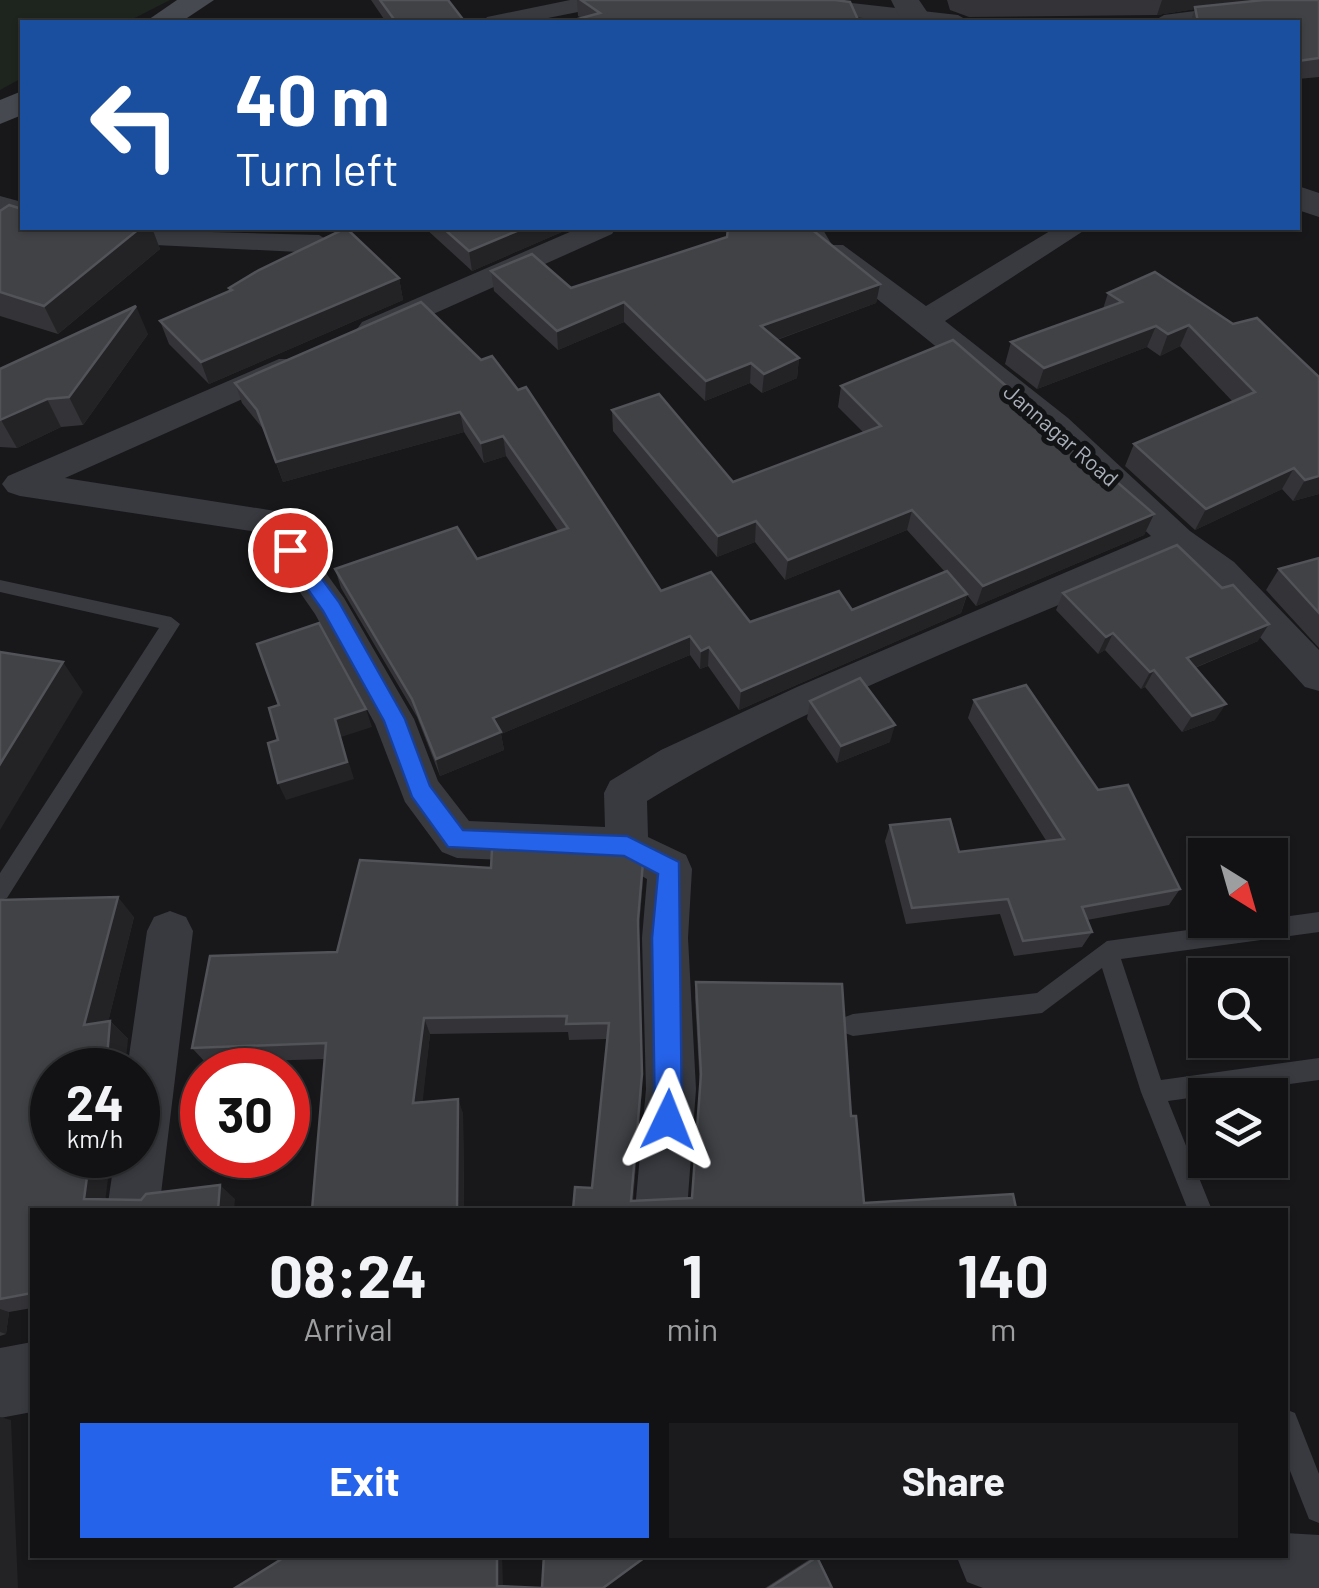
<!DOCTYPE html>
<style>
:root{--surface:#121214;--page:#1b1b1d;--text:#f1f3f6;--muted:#9c9ea0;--line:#313234;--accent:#2563eb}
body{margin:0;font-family:Barlow,sans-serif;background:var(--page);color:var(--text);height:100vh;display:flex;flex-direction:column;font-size:38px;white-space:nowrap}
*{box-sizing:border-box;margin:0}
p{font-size:32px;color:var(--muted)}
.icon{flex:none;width:55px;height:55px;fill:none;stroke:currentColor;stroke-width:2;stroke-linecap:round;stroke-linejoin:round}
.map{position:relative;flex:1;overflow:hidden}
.panel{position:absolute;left:30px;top:1208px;width:1258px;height:350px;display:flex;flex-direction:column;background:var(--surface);border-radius:0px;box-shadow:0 2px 8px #0004,0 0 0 2px var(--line)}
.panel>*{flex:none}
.banner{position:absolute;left:20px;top:20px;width:1280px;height:210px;border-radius:0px;box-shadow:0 2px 8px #0004,0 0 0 2px var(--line);background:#1a4fa0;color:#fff;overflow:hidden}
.needle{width:65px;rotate:143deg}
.tools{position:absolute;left:1188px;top:838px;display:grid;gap:20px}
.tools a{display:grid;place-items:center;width:100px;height:100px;border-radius:0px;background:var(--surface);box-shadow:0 2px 8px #0004,0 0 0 2px var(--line);font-size:50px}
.speed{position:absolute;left:30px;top:1048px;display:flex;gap:20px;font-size:50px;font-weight:700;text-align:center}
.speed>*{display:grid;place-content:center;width:130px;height:130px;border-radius:50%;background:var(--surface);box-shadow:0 2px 8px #0004,0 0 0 2px var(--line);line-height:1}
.speed small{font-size:25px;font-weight:400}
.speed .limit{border:15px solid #d22;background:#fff;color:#111}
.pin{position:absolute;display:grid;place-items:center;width:85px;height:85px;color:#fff;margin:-42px;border:5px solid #fff;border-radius:50%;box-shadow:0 2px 10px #0007}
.me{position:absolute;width:110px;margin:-55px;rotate:2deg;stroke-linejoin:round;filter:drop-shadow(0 0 8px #0008)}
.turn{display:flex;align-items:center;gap:35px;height:210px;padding:0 50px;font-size:45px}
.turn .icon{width:130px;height:130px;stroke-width:2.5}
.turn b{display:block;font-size:70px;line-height:85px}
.eta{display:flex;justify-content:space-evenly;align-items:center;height:170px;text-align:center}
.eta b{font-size:60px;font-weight:700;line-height:70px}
.cta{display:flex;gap:20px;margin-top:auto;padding:20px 50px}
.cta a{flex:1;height:115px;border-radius:0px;background:var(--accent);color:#fff;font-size:40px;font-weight:700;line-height:115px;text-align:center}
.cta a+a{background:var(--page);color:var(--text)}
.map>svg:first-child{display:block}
.green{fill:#1d251e}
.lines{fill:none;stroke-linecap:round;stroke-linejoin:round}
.service{fill:#383a3f;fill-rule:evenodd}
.minor{fill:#383a3f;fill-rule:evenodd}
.tertiary{fill:#383a3f;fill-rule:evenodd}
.secondary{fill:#46494f;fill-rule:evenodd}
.wall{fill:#343438}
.shaded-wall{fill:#232326}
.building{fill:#414246;stroke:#515358;stroke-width:2.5}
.route{fill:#2563eb;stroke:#184099;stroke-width:2.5}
.labels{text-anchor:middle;stroke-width:10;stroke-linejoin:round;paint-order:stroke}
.far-street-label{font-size:22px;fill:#aab0ba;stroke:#121315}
</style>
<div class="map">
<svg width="1319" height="1588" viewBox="0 0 1319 1588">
<rect width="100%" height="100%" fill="#18181a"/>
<polygon class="green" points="0,0 170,0 127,22 22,22 22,78 0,90"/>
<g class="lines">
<g class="service">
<polygon points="810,228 822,228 832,245 830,248 820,248"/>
<polygon points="0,580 171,617 180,624 7,898 0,900 0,873 159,628 0,592"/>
<polygon points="1319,912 1319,932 1121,959 1161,1080 1319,1058 1319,1080 1168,1101 1212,1210 1188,1210 1141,1092 1102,968 1042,1013 853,1036 845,1033 842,1025 845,1017 853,1014 1037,993 1107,941"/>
<polygon points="1285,1409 1295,1413 1319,1474 1319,1523 1309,1519 1285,1458"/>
</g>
<g class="minor">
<polygon points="570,0 617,0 613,5 528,22 483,22 487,17"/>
<polygon points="751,0 825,0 958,15 970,22 899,22 763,7"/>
<polygon points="1280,0 1319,0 1319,9 1215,22 1152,22 1164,15"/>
<polygon points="0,196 22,202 22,219 0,213"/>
<polygon points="64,228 319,235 334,244 319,253 95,242 68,234"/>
<polygon points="579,228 616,228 612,234 384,336 373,339 357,329 362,322"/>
<path d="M1055,228h33l-143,93 123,97 122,113 44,31 85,88v41l-14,-4 -97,-107 -34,-24c-172,75 -369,147 -527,245l1,36 38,18 6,14 -4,69 8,151 -9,121h-52l11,-121 -4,-151 5,-59 -25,-14 -165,-7 -15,-6 -37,-50 -30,-78 -60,-110 -57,-82 -238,-36 -12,-4 -6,-8 6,-8 271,-117h22l5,7 -5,7 -236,105 217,34 62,86 70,121 24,62 31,40 136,6 -1,-34 6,-12 51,-31 136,-63 354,-151 -107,-102 -226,-183 5,-6h20l83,61z"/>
<polygon points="170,911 186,917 193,931 159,1210 107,1210 115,1155 138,1155 138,1070 127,1070 147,931 154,917"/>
</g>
<g class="tertiary">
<polygon points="891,0 919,0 934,22 902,22"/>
<polygon points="1298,186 1319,193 1319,217 1298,210"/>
<polygon points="32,1342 32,1412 0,1418 0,1348"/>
<polygon points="1285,1533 1319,1535 1319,1588 983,1588 967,1582 956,1555 1285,1555"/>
</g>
<g class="secondary">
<polygon points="177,0 214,0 181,22 145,22"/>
<polygon points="22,91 22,115 0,124 0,100"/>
</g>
</g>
<g class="wall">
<polygon points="371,0 448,0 465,22 386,22"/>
<polygon points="577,0 835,0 582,18 578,16"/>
<polygon points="947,0 1255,0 1237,3 1319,0 1319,77 1298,79 1298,22 1190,22 1195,9 1157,15 969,17 950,10"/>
<polygon points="0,211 22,228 152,228 160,249 58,334 0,316"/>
<polygon points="425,228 571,228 472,271"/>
<polygon points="728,228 813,228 813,231 880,284 876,303 777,340 799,358 797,378 762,393 750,383 705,401 624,322 558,350 494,291 491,271 571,288 727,237"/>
<polygon points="399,278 403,300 209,384 169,344 160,321 230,291 229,288"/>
<polygon points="1108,293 1233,324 1319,377 1319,494 1293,501 1282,489 1195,530 1125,466 1134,444 1233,402 1180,346 1160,356 1147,347 1037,389 1005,364 1011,342 1103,309"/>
<polygon points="421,302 661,591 750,622 852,610 945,572 907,530 785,580 755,542 717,557 613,431 612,410 733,482 864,433 838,407 841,386 1154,514 1144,535 976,606 967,595 961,613 739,710 708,666 700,669 690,655 501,734 504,750 440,776 417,717 341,588 335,569 477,559 558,531 506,456 484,463 464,432 283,482 264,430 242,403 235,383"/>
<polygon points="148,334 83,425 61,427 17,448 0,447 0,369"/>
<polygon points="1319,558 1319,648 1266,590 1279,569"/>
<polygon points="1063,593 1258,641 1195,668 1215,720 1182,732 1145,687 1141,689 1105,650 1098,654 1056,610"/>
<polygon points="974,700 1098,790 1180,889 1169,905 1087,920 1092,932 1082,947 1014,956 1000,914 906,924 885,841 890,825 959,852 1047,842 968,718"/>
<polygon points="810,701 890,742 837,763 807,719"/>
<polygon points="643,881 638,938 642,1089 633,1201 692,1198 700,1089 695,998 696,982 851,1116 864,1203 1016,1208 573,1210 592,1188 607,1039 569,1040 568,1032 430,1034 422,1102 463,1113 464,1210 324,1059 206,1063 192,1048 337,952"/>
<polygon points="0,900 134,917 108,1022 110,1021 128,1039 52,1070 106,1199 235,1199 32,1210 32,1308 9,1312 6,1334 0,1336"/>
<polygon points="817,1557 832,1588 765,1588 810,1559"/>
</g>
<g class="shaded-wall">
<polygon points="1162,0 1255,0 1157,15"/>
<polygon points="140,228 152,228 160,249 58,334 44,306"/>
<polygon points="524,228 571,228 472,271 469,251"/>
<polygon points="399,278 403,300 209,384 201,362"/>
<polygon points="880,284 876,303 759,346 761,326"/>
<polygon points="624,302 624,322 558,350 557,331"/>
<polygon points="136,306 148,334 83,425 69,397"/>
<polygon points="1189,325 1180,346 1160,356 1168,334"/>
<polygon points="1156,326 1147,347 1037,389 1044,368"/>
<polygon points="799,358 797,378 762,393 764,374"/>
<polygon points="751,363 750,383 705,401 706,381"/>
<polygon points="47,399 61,427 17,448 1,420"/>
<polygon points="460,412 464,432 283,482 276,462"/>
<polygon points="503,436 506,456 484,463 481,443"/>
<polygon points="1294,468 1282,489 1195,530 1206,509"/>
<polygon points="1319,476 1319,494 1293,501 1305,480"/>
<polygon points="912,510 907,530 785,580 788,560"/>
<polygon points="1154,514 1144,535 976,606 983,586"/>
<polygon points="756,521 755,542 717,557 718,536"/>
<polygon points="967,594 961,613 739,710 741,691"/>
<polygon points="1269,624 1258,641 1177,675 1187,658"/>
<polygon points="1113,633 1105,650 1098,654 1106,637"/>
<polygon points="690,636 690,655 501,734 504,750 440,776 436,759 493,718"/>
<polygon points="709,647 708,666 700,669 701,651"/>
<polygon points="63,662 83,692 0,830 0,764"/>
<polygon points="1154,670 1145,687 1141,689 1150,672"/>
<polygon points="1226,704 1215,720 1182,732 1192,716"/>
<polygon points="366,709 372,727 341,737 354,779 286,800 278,783 335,719"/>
<polygon points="895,725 890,742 837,763 841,746"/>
<polygon points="643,862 643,881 638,938 642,1089 632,1210 638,920"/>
<polygon points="118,897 134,917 103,1043 84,1025"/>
<polygon points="424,1018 430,1034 421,1117 413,1103"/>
<polygon points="110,1021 128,1039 125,1070 106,1070"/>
<polygon points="458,1099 463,1113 464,1210 457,1210"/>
<polygon points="90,1155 111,1155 104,1210 84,1199"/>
<polygon points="220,1185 235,1199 234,1210 218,1210"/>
<polygon points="0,1309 9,1312 6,1334 0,1332"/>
<polygon points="0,1417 11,1420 18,1588 0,1588"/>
<polygon points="497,1555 502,1555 503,1587 497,1586"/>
<polygon points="648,1555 650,1555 605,1588 603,1588"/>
</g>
<g class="building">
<polygon points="380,0 448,0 465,22 396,22"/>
<polygon points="581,0 835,0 850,2 859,22 567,22 600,13"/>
<polygon points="1264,0 1319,0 1319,58 1298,61 1298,22 1246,22 1244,20 1229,22 1198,22 1195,7"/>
<polygon points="9,205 22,209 22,228 140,228 44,306 0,292 0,211"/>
<polygon points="346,228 399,278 201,362 160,321 232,290 229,288 259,270"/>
<polygon points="443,228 524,228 469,251"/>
<polygon points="728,228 810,228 880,284 761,326 799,358 764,374 751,363 706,381 624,302 557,331 491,271 532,254 571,288 727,237"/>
<polygon points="1155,272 1233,324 1257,318 1319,377 1319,476 1305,480 1294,468 1206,509 1134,444 1255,392 1189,325 1168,334 1156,326 1044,368 1011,342 1122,302 1108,293"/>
<polygon points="421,302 481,360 492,356 518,390 526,387 661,591 711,572 750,622 839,591 852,610 947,571 967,594 741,691 709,647 701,651 690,636 493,718 501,732 436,759 412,699 335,569 457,527 477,559 568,528 503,436 481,443 460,412 276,462 257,410 235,383"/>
<polygon points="136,306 69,397 47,399 0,420 0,369"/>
<polygon points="953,340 1154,514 983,586 912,510 788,560 756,521 718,536 612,410 659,394 733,482 881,426 841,386"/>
<polygon points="1177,545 1222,588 1233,585 1269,624 1187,658 1226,704 1192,716 1154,670 1150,672 1113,633 1106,637 1063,593"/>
<polygon points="1319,558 1319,613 1279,569"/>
<polygon points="319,623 366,709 335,719 347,762 278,783 268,743 278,740 269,708 279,705 257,644"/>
<polygon points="0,652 63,662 0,764"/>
<polygon points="860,678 895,725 841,746 810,701"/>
<polygon points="1026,685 1098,790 1128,785 1180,889 1082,907 1092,932 1023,941 1008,899 912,908 890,825 950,819 959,852 1064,839 974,700"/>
<polygon points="492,849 622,851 643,862 638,920 642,1074 631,1201 692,1198 701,1074 696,982 842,984 851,1116 856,1116 864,1203 1013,1194 1016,1208 1063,1210 573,1210 575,1187 592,1188 609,1023 566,1024 567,1016 424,1018 413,1103 458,1099 457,1210 312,1210 326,1043 192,1048 210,956 337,952 360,860 491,868"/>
<polygon points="118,897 84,1025 110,1021 106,1070 52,1070 52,1155 90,1155 84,1199 141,1200 146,1194 220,1185 218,1210 32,1210 32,1293 0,1299 0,900"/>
<polygon points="288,1555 497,1555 497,1586 542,1588 544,1555 648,1555 603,1588 235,1588"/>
<polygon points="817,1557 832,1588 769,1588"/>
</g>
<polygon class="route" points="290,543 297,545 339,602 405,719 430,786 463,830 627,836 679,862 682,1120 678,1129 668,1133 659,1129 655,1120 652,938 658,874 624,856 448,847 412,797 384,721 323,611 280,550"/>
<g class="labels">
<g class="far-street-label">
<text transform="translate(1061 435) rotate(41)" y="8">Jannagar Road</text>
</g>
</g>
</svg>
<div class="tools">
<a><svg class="needle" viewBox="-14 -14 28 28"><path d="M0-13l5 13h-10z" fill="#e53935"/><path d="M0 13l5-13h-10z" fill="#9c9ea0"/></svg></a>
<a><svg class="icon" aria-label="search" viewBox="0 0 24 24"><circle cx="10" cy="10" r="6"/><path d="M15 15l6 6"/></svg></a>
<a><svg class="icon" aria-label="layers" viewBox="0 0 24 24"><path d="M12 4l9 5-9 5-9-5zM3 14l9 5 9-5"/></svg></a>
</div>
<div class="speed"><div>24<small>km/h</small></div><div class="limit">30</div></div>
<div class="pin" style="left:290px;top:550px;background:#d93025"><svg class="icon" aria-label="arrive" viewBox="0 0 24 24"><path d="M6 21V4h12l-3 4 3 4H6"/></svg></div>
<svg class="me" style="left:668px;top:1120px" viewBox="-20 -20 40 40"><path d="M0-17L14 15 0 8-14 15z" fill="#2563eb" stroke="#fff" stroke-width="4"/></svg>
<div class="banner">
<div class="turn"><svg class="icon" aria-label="left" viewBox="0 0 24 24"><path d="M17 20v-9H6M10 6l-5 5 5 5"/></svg><div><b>40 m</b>Turn left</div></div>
</div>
<section class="panel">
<div class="eta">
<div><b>08:24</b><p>Arrival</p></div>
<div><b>1</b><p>min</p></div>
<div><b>140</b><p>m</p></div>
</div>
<div class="cta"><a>Exit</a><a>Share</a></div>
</section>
</div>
